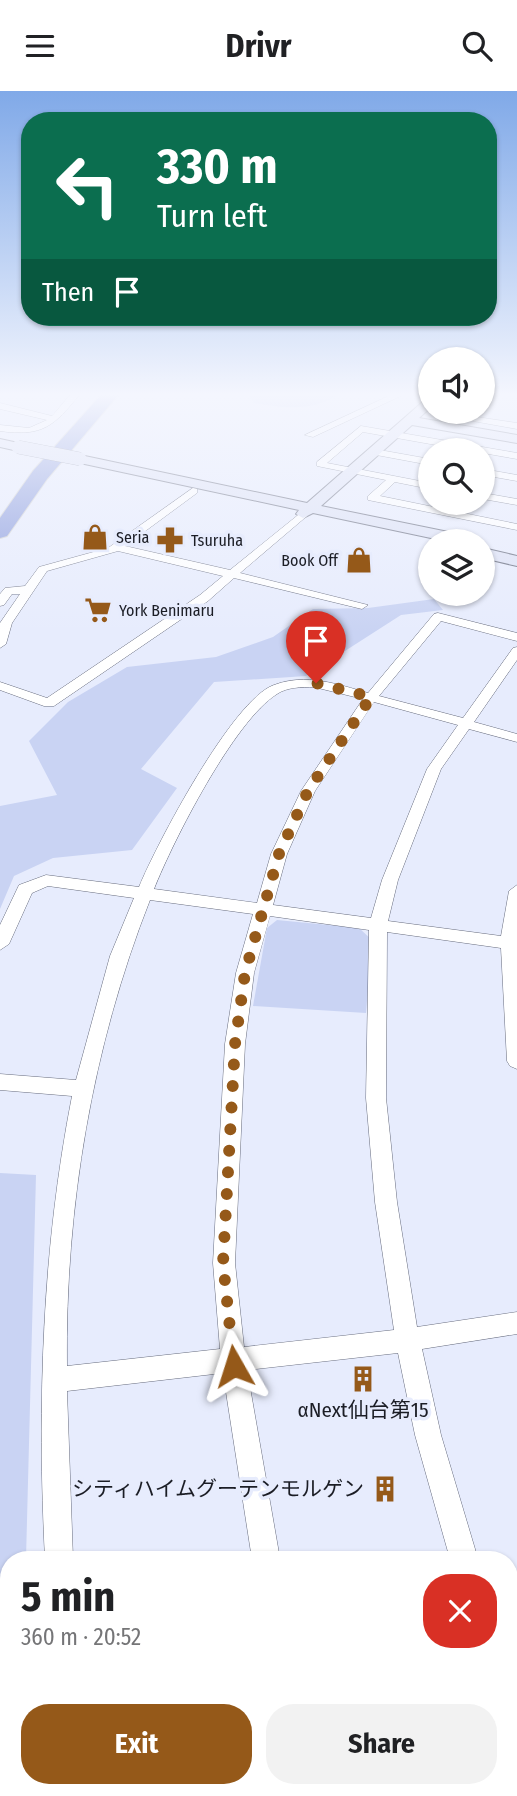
<!DOCTYPE html>
<meta charset="utf-8">
<style>
:root{--surface:#fff;--page:#f2f2f2;--text:#202124;--muted:#757577;--accent:#955919}
body{margin:0;font-family:"Fira Sans Condensed","Noto Sans JP",sans-serif;background:var(--page);color:var(--text);height:100vh;display:flex;flex-direction:column;font-size:26px;white-space:nowrap}
*{box-sizing:border-box;margin:0}
p{font-size:23px;color:var(--muted)}
.icon{flex:none;width:38px;height:38px;fill:none;stroke:currentColor;stroke-width:2;stroke-linecap:round;stroke-linejoin:round}
.map{position:relative;flex:1;overflow:hidden}
.drawer{position:absolute;left:0px;top:1460px;width:518px;height:247px;display:flex;flex-direction:column;background:var(--surface);border-radius:28px 28px 0 0;box-shadow:0 2px 5px #0004}
.drawer>*{flex:none}
.top-card{position:absolute;left:21px;top:21px;width:476px;height:214px;border-radius:28px;box-shadow:0 2px 5px #0004;background:#0b6e4f;color:#fff;overflow:hidden}
.tools{position:absolute;left:418px;top:256px;display:grid;gap:14px}
.tools a{display:grid;place-items:center;width:77px;height:77px;border-radius:50%;background:var(--surface);box-shadow:0 2px 5px #0004;font-size:35px}
.pin{position:absolute;display:grid;place-items:center;width:60px;height:60px;color:#fff;margin:-72px -30px;border-radius:50% 50% 50% 0;rotate:-45deg;box-shadow:0 0 7px #0007}
.pin .icon{rotate:45deg}
.me{position:absolute;width:77px;margin:-38px;rotate:354deg;stroke-linejoin:round;filter:drop-shadow(0 0 5px #0008)}
.turn{display:flex;align-items:center;gap:24px;height:147px;padding:0 21px;font-size:32px}
.turn .icon{width:91px;height:91px;stroke-width:2.5}
.turn b{display:block;font-size:49px;line-height:60px}
.then{display:flex;align-items:center;height:66px;padding:0 21px;background:#0003;gap:14px;font-size:26px}
.round{display:grid;place-items:center;flex:none;width:74px;height:74px;border-radius:28px;background:var(--page)}
.summary{display:flex;align-items:center;justify-content:space-between;height:119px;padding:0 21px}
h1{font-size:42px;font-weight:700;line-height:52px}
.primary-button{display:flex;gap:14px;margin-top:auto;padding:14px 21px}
.primary-button a{flex:1;height:80px;border-radius:28px;background:var(--accent);color:#fff;font-size:28px;font-weight:700;line-height:80px;text-align:center}
.primary-button a+a{background:var(--page);color:var(--text)}
header{display:flex;justify-content:space-between;align-items:center;height:91px;padding:0 21px;background:var(--surface);font-size:32px;font-weight:700}
.map>svg:first-child{display:block}
.green{fill:#c9d3f3}
.lines{fill:none;stroke-linecap:round;stroke-linejoin:round}
.street-casing{stroke:#676c7e;stroke-width:1}
.secondary-casing{stroke:#676c7e;stroke-width:2}
.highway-casing{stroke:#d1d2d3;stroke-width:2}
.street{fill:#fff;fill-rule:evenodd}
.secondary{fill:#dce1f5;fill-rule:evenodd}
.highway{fill:#8b9cdd;fill-rule:evenodd}
.secondary-bridge-casing{stroke:#676c7e;stroke-width:14;stroke-linecap:butt}
.secondary-bridge{stroke:#dce1f5;stroke-width:13}
.route{stroke:#955919;stroke-width:12;stroke-dasharray:0 21.6}
.labels{text-anchor:middle;stroke-width:7;stroke-linejoin:round;paint-order:stroke}
.far-poi-label{font-size:16px;fill:#1b1d25;stroke:#e7ecfd;text-anchor:start}
.near-poi-label{font-size:21px;fill:#1b1d25;stroke:#e7ecfd}
</style>
<header><svg class="icon" aria-label="menu" viewBox="0 0 24 24"><path d="M4 6h16M4 12h16M4 18h16"/></svg>Drivr<svg class="icon" aria-label="search" viewBox="0 0 24 24"><circle cx="10" cy="10" r="6"/><path d="M15 15l6 6"/></svg></header>
<div class="map">
<svg width="517" height="1705" viewBox="0 0 517 1705">
<rect width="100%" height="100%" fill="#e7ecfd"/>
<g class="green">
<path d="M339,303c-25,18 -57,14 -85,9l-6,-9z"/>
<polygon points="434,508 443,519 401,524 306,585 214,591 141,678 177,697 132,759 53,767 14,785 0,818 0,715 57,704 29,650 68,611 127,576 216,566 273,546 313,518 368,517"/>
<polygon points="277,829 359,837 372,849 366,922 253,915 267,837"/>
<polygon points="0,1082 36,1084 26,1468 9,1468 9,1698 20,1698 19,1705 0,1705"/>
</g>
<g class="lines">
<g class="street-casing">
<g id="street">
<path d="M71,303h9c-26,32 -37,43 -80,37v-6l29,3 18,-8 -47,-11v-6l52,13z"/>
<polygon points="393,303 405,303 313,346 305,344"/>
<polygon points="430,319 517,332 517,338 434,323"/>
<polygon points="361,335 517,362 517,368 483,362 483,359 464,359 363,341 327,372 430,392 430,398 395,391 380,405 517,433 517,439 368,409 368,405 386,389 317,375 317,371"/>
<polygon points="374,358 430,368 430,374 371,363 369,361"/>
<polygon points="483,378 517,384 517,390 483,384"/>
<polygon points="193,397 197,398 197,402 125,455 230,479 303,420 308,423 307,425 240,482 368,514 362,518 234,487 208,510 54,615 44,615 0,599 0,591 47,607 200,504 223,485 118,460 47,480 12,532 6,553 0,557 0,532 20,503 12,503 4,514 0,515 0,503 5,497 25,495 39,476 108,457"/>
<polygon points="483,402 517,408 517,414 483,408"/>
<path d="M438,522l79,20v8l-76,-20 -62,75 84,22 50,-70 4,-1v13l-43,62 43,12v8l-48,-13 -28,40 -43,111 -10,41 113,15 8,-45 8,-6v184l-7,-3 -3,-5 -6,-113 -114,-16 -1,166 11,104 20,125 100,-15v22l-95,15 19,86 37,124h-28l-35,-124 -17,-82 -151,17 33,189h-28l-29,-186 -156,18 6,168h-28c-8,-155 -3,-310 27,-463l-72,-6v-16l76,6 34,-124 24,-58 -86,-12 -16,7 -23,51 -9,6v-25l19,-40 27,-10 93,12c17,-42 94,-188 135,-202 32,-12 63,-1 94,8l66,-79zM314,596l49,12 -62,92 -30,63 -14,49 -103,-14c19,-48 80,-168 123,-195 10,-7 25,-7 37,-7zM374,611l84,23 -31,44 -45,111 -11,38 -98,-13 14,-51 28,-63zM150,809l103,14 -17,59 -11,71 -12,219 7,86 -153,17c-2,-158 25,-319 83,-466zM270,825l99,14 -3,168 9,104 19,128 -150,17 -9,-84 10,-219 9,-71z"/>
<polygon points="509,1575 517,1578 517,1625 509,1622"/>
<polygon points="67,1698 98,1698 99,1705 67,1705"/>
<polygon points="301,1698 332,1698 335,1705 303,1705"/>
</g>
</g>
<g class="secondary-casing">
<g id="secondary">
<polygon points="426,308 430,308 430,317 419,327 517,344 517,352 412,334 321,415 468,445 475,450 445,450 313,422 303,427 296,423 299,419 80,372 73,368 80,364 307,412"/>
<polygon points="0,348 23,353 25,356 18,360 0,356"/>
<polygon points="483,457 517,465 517,475 483,467"/>
</g>
</g>
<g class="highway-casing">
<polygon id="highway" points="102,303 119,303 47,388 7,445 0,447 0,427 33,380"/>
</g>
<use href="#street" class="street"/>
<use href="#secondary" class="secondary"/>
<use href="#highway" class="highway"/>
<g class="secondary-bridge-casing">
<polyline id="secondary-bridge" points="18,356 80,368"/>
</g>
<use href="#secondary-bridge" class="secondary-bridge"/>
</g>
<linearGradient id="sky" x2="0" y2="1"><stop stop-color="#80a9e8"/><stop offset="0.56" stop-color="#f4f6fe"/><stop offset="1" stop-color="#f4f6fe" stop-opacity="0"/></linearGradient>
<rect width="517" height="542" fill="url(#sky)"/>
<g class="lines">
<polyline class="route" points="234,1275 223,1172 235,953 245,882 279,763 308,700 371,606 316,592"/>
</g>
<defs>
<g id="shop-bare" transform="scale(2.1)"><path d="M-5-2.5h2.3a2.7 3.5 0 0 1 5.4 0H5L5.5 6h-11ZM-1.5-2.5h3a1.5 2.3 0 0 0-3 0Z" fill="#955919" stroke="#e7ecfd" stroke-width="2.5" paint-order="stroke"/></g>
<g id="pharmacy-bare" transform="scale(2.1)"><path d="M-2-6h4v4h4v4h-4v4h-4v-4h-4v-4h4Z" fill="#955919" stroke="#e7ecfd" stroke-width="2.5" paint-order="stroke"/></g>
<g id="supermarket-bare" transform="scale(2.1)"><path d="M-6-5.5h2.5l.6 2H6L4.5 2H-2.5L-4.4-4H-6ZM-1.5 3.2a1.3 1.3 0 1 0 .1 0ZM3 3.2a1.3 1.3 0 1 0 .1 0Z" fill="#955919" stroke="#e7ecfd" stroke-width="2.5" paint-order="stroke"/></g>
<g id="building-bare" transform="scale(2.1)"><path d="M-4-6H4V6H1V3H-1V6H-4ZM-2.5-4.3h1.7v1.8h-1.7ZM.8-4.3h1.7v1.8H.8ZM-2.5-1h1.7V.8h-1.7ZM.8-1h1.7V.8H.8Z" fill="#955919" stroke="#e7ecfd" stroke-width="2.5" paint-order="stroke"/></g>
</defs>
<g fill-rule="evenodd">
<use href="#shop-bare" x="95" y="446"/>
<use href="#pharmacy-bare" x="170" y="449"/>
<use href="#shop-bare" x="359" y="469"/>
<use href="#supermarket-bare" x="98" y="519"/>
<use href="#building-bare" x="363" y="1288"/>
<use href="#building-bare" x="385" y="1398"/>
</g>
<g class="labels">
<g class="far-poi-label">
<text x="116" y="452">Seria</text>
<text x="191" y="455">Tsuruha</text>
<text x="338" y="475" text-anchor="end">Book Off</text>
<text x="119" y="525">York Benimaru</text>
</g>
<g class="near-poi-label">
<text x="363" y="1326">αNext仙台第15</text>
<text x="364" y="1405" text-anchor="end">シティハイムグーテンモルゲン</text>
</g>
</g>
</svg>
<div class="tools">
<a><svg class="icon" aria-label="sound" viewBox="0 0 24 24"><path d="M4 9h4l5-4v14l-5-4H4zM17 9q2 3 0 6"/></svg></a>
<a><svg class="icon" aria-label="search" viewBox="0 0 24 24"><circle cx="10" cy="10" r="6"/><path d="M15 15l6 6"/></svg></a>
<a><svg class="icon" aria-label="layers" viewBox="0 0 24 24"><path d="M12 4l9 5-9 5-9-5zM3 14l9 5 9-5"/></svg></a>
</div>
<div class="pin" style="left:316px;top:592px;background:#d93025"><svg class="icon" aria-label="arrive" viewBox="0 0 24 24"><path d="M6 21V4h12l-3 4 3 4H6"/></svg></div>
<svg class="me" style="left:234px;top:1275px" viewBox="-20 -20 40 40"><path d="M0-17L14 15 0 8-14 15z" fill="#955919" stroke="#fff" stroke-width="4"/></svg>
<div class="top-card">
<div class="turn"><svg class="icon" aria-label="left" viewBox="0 0 24 24"><path d="M17 20v-9H6M10 6l-5 5 5 5"/></svg><div><b>330 m</b>Turn left</div></div>
<div class="then">Then<svg class="icon" aria-label="arrive" viewBox="0 0 24 24"><path d="M6 21V4h12l-3 4 3 4H6"/></svg></div>
</div>
<section class="drawer">
<div class="summary"><div><h1>5 min</h1><p>360 m · 20:52</p></div><a class="round" style="background:#d93025;color:#fff"><svg class="icon" aria-label="close" viewBox="0 0 24 24"><path d="M6 6l12 12M18 6L6 18"/></svg></a></div>
<div class="primary-button"><a>Exit</a><a>Share</a></div>
</section>
</div>
